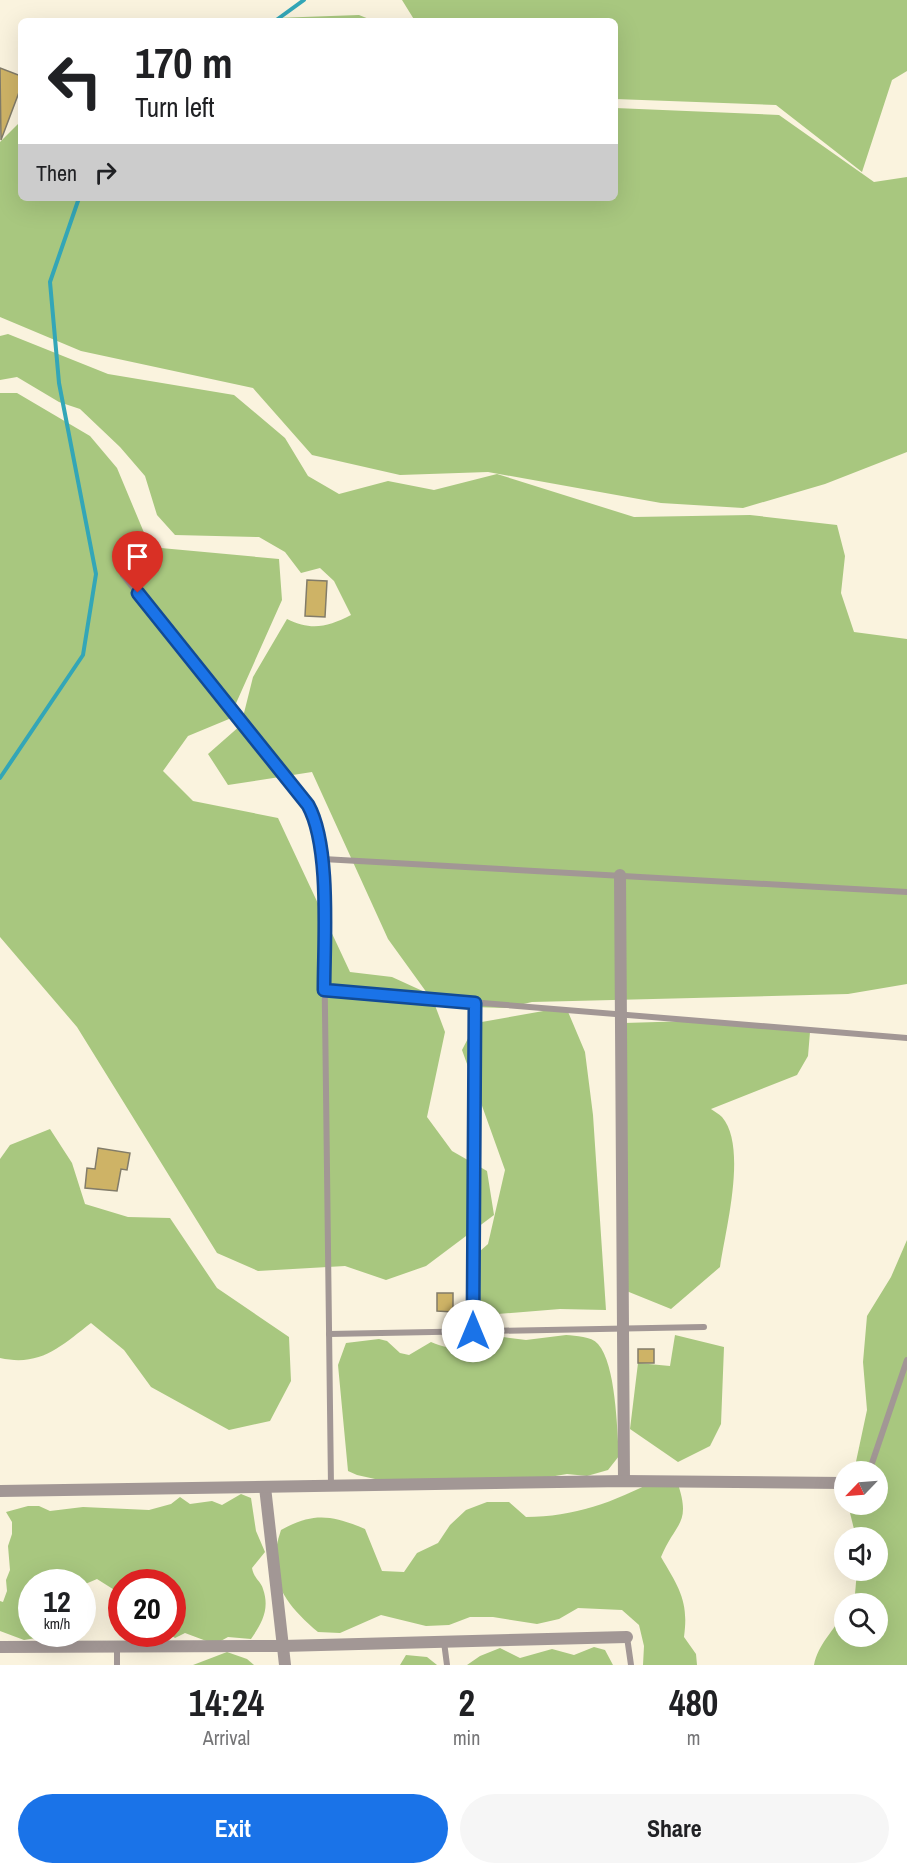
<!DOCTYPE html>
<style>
:root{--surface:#fff;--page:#f6f6f6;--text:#202124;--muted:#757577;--accent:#1a73e8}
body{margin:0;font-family:"Archivo Narrow",sans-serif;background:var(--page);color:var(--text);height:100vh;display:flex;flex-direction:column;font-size:22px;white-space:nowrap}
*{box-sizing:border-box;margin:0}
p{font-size:20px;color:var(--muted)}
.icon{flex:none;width:33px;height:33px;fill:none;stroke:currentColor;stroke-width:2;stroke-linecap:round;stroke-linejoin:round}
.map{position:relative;height:1665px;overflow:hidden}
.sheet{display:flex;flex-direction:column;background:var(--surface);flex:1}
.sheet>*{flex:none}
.banner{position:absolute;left:18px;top:18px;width:600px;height:183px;border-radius:9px;box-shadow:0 6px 24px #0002;background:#fff;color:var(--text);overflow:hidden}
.needle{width:39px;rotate:245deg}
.buttons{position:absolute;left:834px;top:1461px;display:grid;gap:12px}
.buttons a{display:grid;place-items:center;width:54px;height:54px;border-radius:50%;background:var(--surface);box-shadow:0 6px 24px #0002;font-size:30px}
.speed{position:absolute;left:18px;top:1569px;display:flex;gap:12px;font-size:30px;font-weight:700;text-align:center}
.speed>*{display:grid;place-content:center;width:78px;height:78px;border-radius:50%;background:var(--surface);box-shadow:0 6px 24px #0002;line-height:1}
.speed small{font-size:15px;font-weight:400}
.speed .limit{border:9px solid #d22;background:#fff;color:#111}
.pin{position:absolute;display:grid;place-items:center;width:51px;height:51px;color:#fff;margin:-62px -26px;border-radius:50% 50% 50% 0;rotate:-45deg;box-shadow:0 0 6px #0007}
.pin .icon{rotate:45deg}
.me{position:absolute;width:66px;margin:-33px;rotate:0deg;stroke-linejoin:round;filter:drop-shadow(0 0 4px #0008)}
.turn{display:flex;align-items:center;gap:21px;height:126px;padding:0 18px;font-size:27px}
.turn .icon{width:78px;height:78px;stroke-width:2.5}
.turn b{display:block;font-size:42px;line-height:51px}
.then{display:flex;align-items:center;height:57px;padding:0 18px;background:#0003;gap:12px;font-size:22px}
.eta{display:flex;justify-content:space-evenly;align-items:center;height:102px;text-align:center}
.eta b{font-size:36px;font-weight:700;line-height:42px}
.button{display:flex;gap:12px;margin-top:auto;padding:12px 18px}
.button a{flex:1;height:69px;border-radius:36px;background:var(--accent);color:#fff;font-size:24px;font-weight:700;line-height:69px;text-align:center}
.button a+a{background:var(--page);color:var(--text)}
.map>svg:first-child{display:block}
.forest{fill:#a8c77f}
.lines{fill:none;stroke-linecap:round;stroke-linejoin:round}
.stream{stroke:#33a6b7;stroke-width:4}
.building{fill:#ceb366;stroke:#827c69;stroke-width:1.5}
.lane{stroke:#a29795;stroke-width:6}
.street{stroke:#a29795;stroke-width:12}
.route-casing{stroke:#114b97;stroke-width:15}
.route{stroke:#1a73e8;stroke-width:10}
</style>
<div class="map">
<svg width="907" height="1665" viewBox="0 0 907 1665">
<rect width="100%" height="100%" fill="#faf3de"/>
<g class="forest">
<polygon points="402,0 907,0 907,71 892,80 862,172 776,105 615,99 615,21 415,21"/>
<polygon points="359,15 374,21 193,21"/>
<polygon points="615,108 779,115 874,182 907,177 907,452 825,484 743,508 661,503 488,472 400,475 312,455 253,388 81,351 0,317 0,142 21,121 21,198 615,198"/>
<path d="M8,334l100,40 126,21 51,43 23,38 31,18 49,-13 46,9 63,-16 137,43 116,-2 87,10 8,31 -4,37 13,39 53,7v345l-59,10 -316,8 -26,6 -68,-2 -5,-6 12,32 -18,85 25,34 35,20 7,44 -68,51 -40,14 -41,-14 -87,5 -41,-18 -140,-226 -77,-90v-544h17l73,43 27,32 33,79 129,12 3,41 -53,119 -41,17 -25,35 30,30 85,17 72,154 42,5 35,16 -39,-54 -76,-167 -84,13 -20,-31 33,-29 12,-48 34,-58c24,12 41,8 64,-4l-17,-34 -14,-13 -19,5 -16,-21 -26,-15 -84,-2 -18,-20 -12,-39 -25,-29 -40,-38 -21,-7 -42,-25 -17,3v-44z"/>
<polygon points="566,1007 585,1052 593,1115 606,1310 560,1309 472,1316 471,1259 488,1244 505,1170 462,1050 476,1023"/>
<path d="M691,1021l119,11 -2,24 -11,19 -86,34c3,2 8,5 11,8 26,30 3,114 -2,150l-49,42 -47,-19v-267z"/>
<path d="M50,1129l22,34 13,41 43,13 42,1 47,70 72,49 2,44 -21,40 -41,9 -78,-43 -27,-37 -33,-27c-30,23 -50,44 -91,35v-199l10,-14z"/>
<path d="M907,1240v425h-93c4,-21 20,-34 30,-53v24h34v-32l-29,-1 6,-9 2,-23 21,-1v-32l-22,-1 -8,-32 30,-1v-32l-24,-1 13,-61 -4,-48 4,-46 24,-39z"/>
<path d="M566,1335c10,1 25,1 32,9 18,20 19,85 21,112l-11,14 -21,6 -20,-2 -53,9 -130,-2 -27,-6 -9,-4 -10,-106 8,-22 33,-4 8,2 13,12 9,2 22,-13c24,10 52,12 72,-5l23,3z"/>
<polygon points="675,1335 724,1347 721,1424 710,1446 678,1462 630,1429 638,1363 670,1366"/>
<path d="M656,1480l21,1c15,44 -1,40 -16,76 18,31 28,44 23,80l12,17 1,11h-54l1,-19 -5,-21 -17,-15 -44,-2 -19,11 -22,5 -44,-7h-23l-21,8 -23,1 -45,-11 -41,18 -22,-1c-35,-30 -53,-55 -37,-102 32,-18 51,-15 84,-1l17,42 22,1 13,-19 21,-10 12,-18 16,-15 21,-8h22l17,15c48,0 88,-15 130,-37z"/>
<path d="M241,1494l10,4 5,33 9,21 -13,16c2,11 9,13 11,21 7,20 -1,34 -12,50l-23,-2 -9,5h-10l-24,-9 -10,5 -6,-4h3v-52h-50l-1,47c-14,-11 -12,-22 -5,-38l-19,-12 -14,6 -51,-3v52h28l-36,6 -24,-9v-30l3,1 4,-11 -1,-11 4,-10 -2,-24 4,-12v-12l-6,-10 22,-6h11l11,5 33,-4 66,3 22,-6 9,-7 10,7 22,-3 10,4z"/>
<polygon points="594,1647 605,1650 613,1665 467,1665 480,1656 500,1648 520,1658 552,1649 574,1655"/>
<polygon points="227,1652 247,1659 254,1665 193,1665"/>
<polygon points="406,1655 427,1657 437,1665 400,1665"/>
</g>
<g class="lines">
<g class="stream">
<polyline points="275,21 304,0"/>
<polyline points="0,778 83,655 96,574 59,383 50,282 79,198"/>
</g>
</g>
<g class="building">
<polygon points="0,68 21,76 21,87 1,140"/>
<polygon points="307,580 327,581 325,617 305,616"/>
<polygon points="98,1148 130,1153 127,1170 121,1169 117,1191 85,1188 87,1168 95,1169"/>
<polygon points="437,1293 453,1293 453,1312 437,1311"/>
<rect x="638" y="1349" width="16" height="14"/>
</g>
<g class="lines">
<g class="lane">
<polyline points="123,575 308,805 316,819 323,854 331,1486"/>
<polyline points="323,859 907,892"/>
<polyline points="324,990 907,1038"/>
<polyline points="473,1331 475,1003"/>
<polyline points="329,1334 704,1327"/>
<polyline points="869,1472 907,1360"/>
<polyline points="627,1637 631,1665"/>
<polyline points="444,1642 447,1665"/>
<polyline points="117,1647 117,1665"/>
</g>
<g class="street">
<polyline points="620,875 624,1481"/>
<polyline points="265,1487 285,1665"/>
<polyline points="0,1491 624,1481 844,1483"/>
<polyline points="0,1647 283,1646 627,1637"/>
</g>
</g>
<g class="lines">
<g class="route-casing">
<path id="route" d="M138,593l170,212c23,41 16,136 16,185l151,13 -2,328"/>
</g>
<use href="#route" class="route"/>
</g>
</svg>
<div class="buttons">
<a><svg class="needle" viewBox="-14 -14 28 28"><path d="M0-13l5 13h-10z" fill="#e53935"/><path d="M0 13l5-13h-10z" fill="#757577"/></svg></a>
<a><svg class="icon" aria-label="sound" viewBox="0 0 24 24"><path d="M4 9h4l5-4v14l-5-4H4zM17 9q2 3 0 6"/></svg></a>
<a><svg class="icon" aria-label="search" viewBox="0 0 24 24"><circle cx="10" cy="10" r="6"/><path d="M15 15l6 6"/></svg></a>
</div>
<div class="speed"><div>12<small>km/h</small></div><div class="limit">20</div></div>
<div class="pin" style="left:138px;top:593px;background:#d93025"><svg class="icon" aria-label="arrive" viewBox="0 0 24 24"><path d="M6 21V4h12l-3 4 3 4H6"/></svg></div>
<svg class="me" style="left:473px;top:1331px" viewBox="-20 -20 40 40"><circle r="19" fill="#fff"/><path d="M0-13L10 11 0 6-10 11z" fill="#1a73e8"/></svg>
<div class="banner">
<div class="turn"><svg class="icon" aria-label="left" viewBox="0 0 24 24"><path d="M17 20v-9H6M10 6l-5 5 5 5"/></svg><div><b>170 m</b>Turn left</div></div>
<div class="then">Then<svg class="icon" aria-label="right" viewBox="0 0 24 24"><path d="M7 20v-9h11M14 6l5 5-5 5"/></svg></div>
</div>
</div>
<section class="sheet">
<div class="eta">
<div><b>14:24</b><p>Arrival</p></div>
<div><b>2</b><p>min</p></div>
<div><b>480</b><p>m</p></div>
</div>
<div class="button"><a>Exit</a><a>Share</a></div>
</section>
